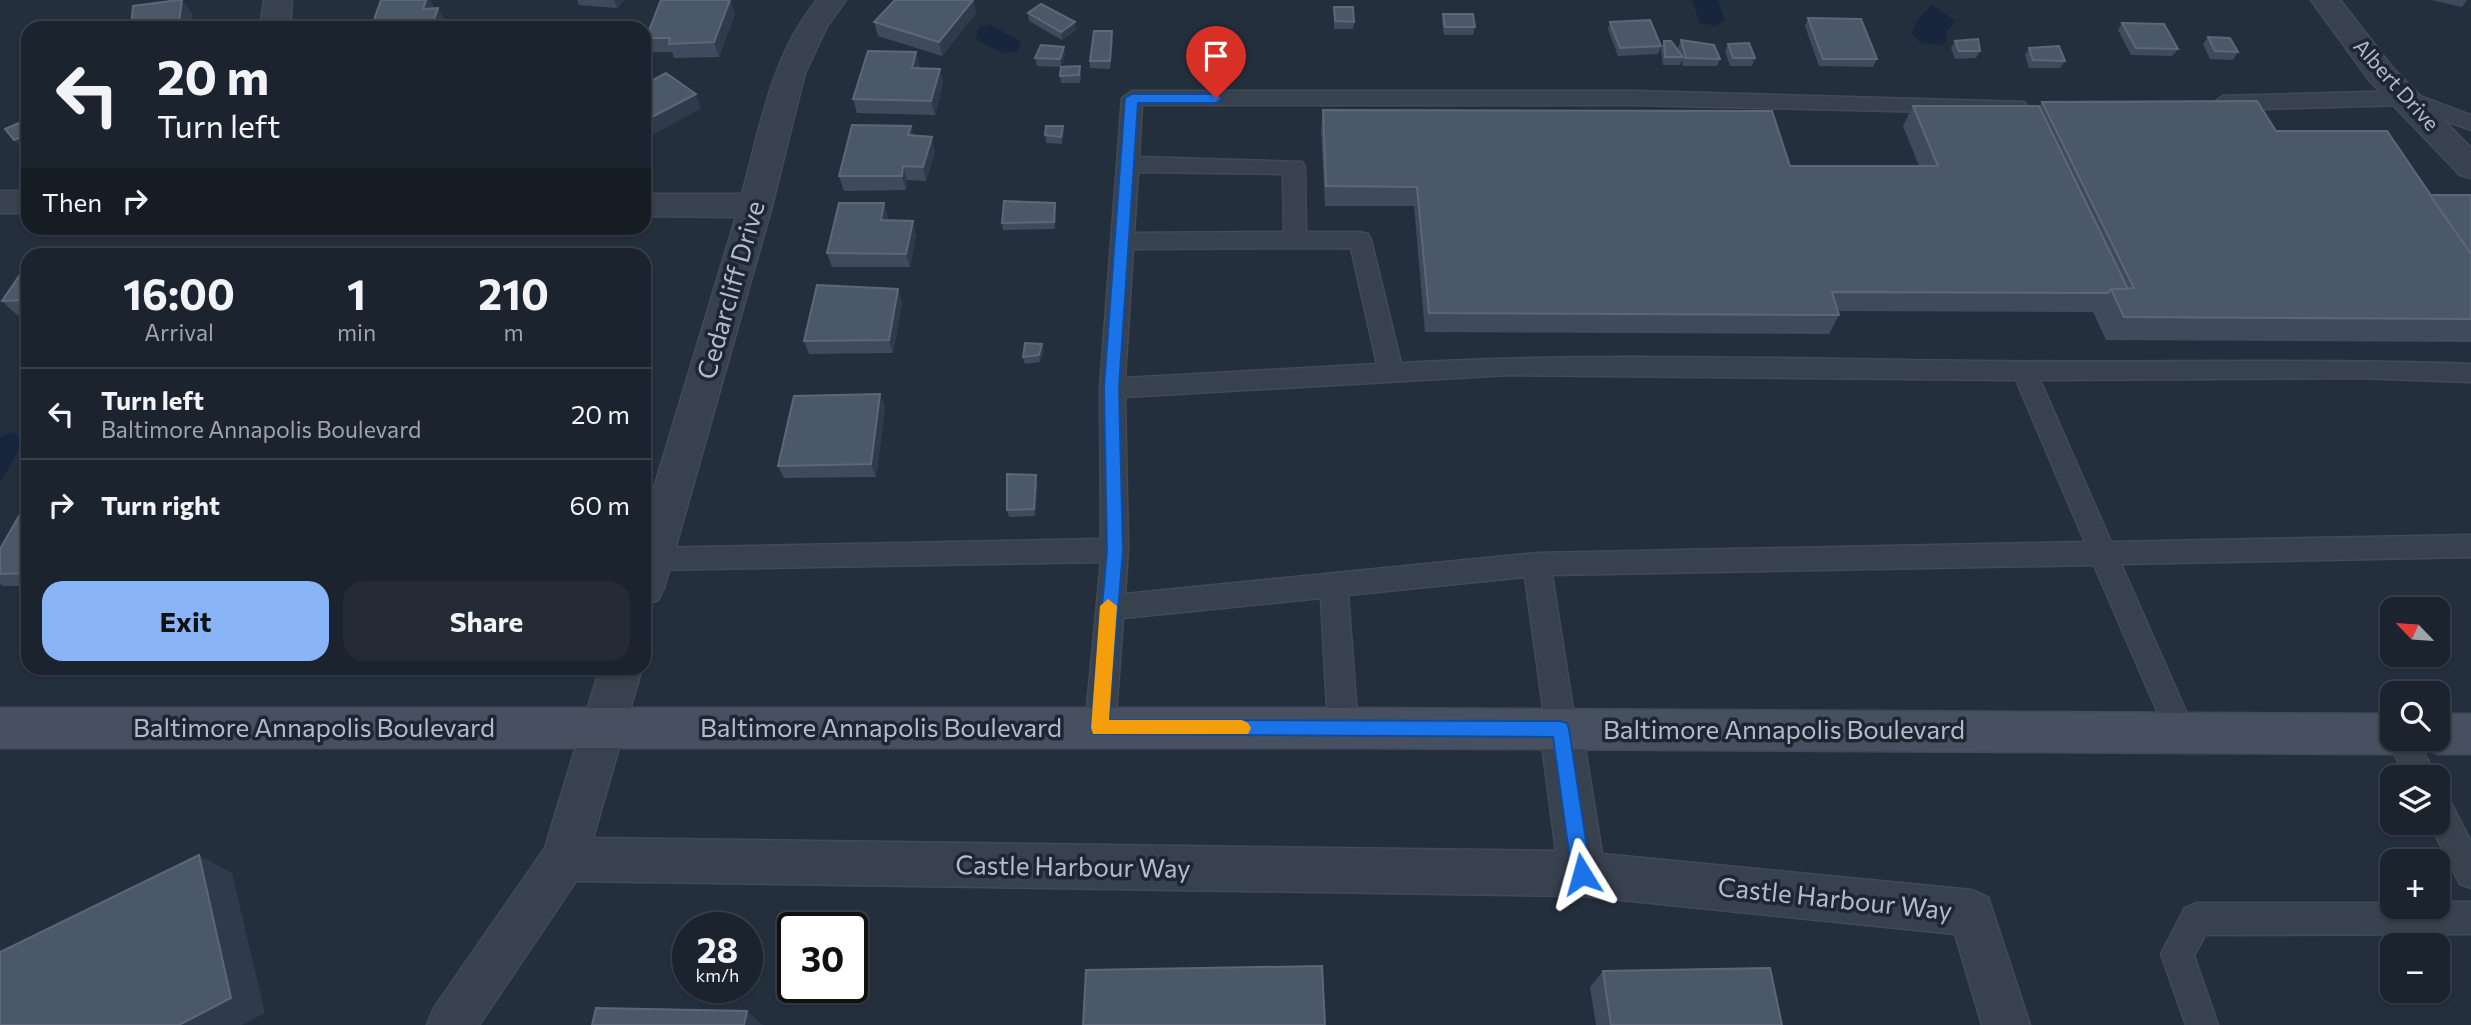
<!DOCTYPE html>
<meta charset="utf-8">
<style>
:root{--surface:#1b232e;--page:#242b36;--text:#f1f3f6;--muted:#a0a4aa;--line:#39404a;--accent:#8ab4f8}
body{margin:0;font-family:Commissioner,sans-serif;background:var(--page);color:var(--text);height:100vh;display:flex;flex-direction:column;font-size:26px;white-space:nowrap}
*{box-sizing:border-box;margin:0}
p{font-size:23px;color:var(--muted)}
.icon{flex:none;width:38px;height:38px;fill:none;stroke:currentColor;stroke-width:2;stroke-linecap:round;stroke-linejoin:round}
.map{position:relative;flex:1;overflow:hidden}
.details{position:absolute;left:21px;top:248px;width:630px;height:427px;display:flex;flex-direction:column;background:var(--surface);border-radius:21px;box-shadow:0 2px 5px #0004,0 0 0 2px var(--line)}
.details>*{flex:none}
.banner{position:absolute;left:21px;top:21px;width:630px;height:214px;border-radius:21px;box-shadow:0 2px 5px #0004,0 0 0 2px var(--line);background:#1b232e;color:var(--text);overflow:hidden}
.needle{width:46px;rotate:295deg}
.tools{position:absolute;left:2380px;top:597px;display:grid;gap:14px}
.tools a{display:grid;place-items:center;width:70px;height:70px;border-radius:14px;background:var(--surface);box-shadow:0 2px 5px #0004,0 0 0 2px var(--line);font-size:35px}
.speed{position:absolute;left:672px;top:912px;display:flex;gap:14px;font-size:35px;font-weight:700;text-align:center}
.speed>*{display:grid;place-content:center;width:91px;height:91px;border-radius:50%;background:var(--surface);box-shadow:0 2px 5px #0004,0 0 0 2px var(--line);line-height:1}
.speed small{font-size:18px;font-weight:400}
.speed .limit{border:4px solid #111;border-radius:10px;background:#fff;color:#111}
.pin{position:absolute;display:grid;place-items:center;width:60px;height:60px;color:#fff;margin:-72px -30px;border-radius:50% 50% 50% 0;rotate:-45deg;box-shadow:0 0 7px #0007}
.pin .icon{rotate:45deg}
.me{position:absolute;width:77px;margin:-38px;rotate:352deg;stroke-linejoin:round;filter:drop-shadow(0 0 5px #0008)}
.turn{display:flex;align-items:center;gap:24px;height:147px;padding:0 21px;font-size:32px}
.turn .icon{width:91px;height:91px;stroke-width:2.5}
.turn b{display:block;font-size:49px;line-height:60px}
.then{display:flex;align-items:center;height:66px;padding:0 21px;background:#0003;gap:14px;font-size:26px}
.eta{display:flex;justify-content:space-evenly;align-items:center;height:119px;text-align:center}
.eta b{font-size:42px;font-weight:700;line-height:49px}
.cta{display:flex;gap:14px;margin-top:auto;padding:14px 21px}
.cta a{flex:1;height:80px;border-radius:21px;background:var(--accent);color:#111;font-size:28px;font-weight:700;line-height:80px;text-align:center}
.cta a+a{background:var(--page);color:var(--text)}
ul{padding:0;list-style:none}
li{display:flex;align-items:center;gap:21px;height:91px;padding:0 21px;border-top:2px solid var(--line)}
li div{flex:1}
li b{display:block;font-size:26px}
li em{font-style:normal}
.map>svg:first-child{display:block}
.water{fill:#17263c}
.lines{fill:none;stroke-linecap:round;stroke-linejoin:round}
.service-casing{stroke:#414a57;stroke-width:3}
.minor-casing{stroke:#414a57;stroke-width:3}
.secondary-casing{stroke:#414a57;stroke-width:3}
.service{fill:#38414e;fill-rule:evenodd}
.minor{fill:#38414e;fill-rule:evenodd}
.secondary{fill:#465061;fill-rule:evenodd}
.wall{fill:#3f4b5c}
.shaded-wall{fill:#2f3b4b}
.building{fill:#4b5868;stroke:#5c6777;stroke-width:2}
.route{fill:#1a73e8;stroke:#114b97;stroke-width:2}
.slow{fill:#f59e0b}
.labels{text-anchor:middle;stroke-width:7;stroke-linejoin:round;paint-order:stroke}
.far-street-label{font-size:21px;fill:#b4bcc9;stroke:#1d2633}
.street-label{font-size:26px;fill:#b4bcc9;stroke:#1d2633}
</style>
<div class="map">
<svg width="2471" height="1025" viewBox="0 0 2471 1025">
<rect width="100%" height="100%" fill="#242f3e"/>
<g class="water">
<polygon points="1692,0 1718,0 1725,21 1715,26 1700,23"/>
<polygon points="1932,5 1955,21 1946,32 1947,41 1943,45 1920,43 1912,33 1917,20"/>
<polygon points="990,24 1021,42 1018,51 1003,53 976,39 978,28"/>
<polygon points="11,432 25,439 0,483 0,437"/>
</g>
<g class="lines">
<g class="service-casing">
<g id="service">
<path d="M1132,91h503l389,11 4,5 -11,7 -382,-9h-493l-3,52 163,5 3,5 1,65h54l8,2 3,6 30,123c193,-11 387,-4 581,-2 163,2 326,-3 489,3v18l-112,-4 -319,2 71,162 360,-7v22l-350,7 74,168 -5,9 -10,4 -10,-4 -76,-176 -542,10 24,154 -5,9 -10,4 -10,-4 -5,-9 -21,-152 -177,18 10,133 -5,9 -10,4 -10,-4 -5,-9 -7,-130 -198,20 -8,110 -5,9 -10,4 -10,-4 -5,-9 16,-166 -448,8 -9,-3v-16l9,-3 448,-9 -1,-151 22,-290zM1138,172l145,2 1,58 -150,1zM1351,248l26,116 -252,14 8,-129zM1509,375l507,5 69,162 -548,11 -412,41 3,-44 -3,-153z"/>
<polygon points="2406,91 2471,115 2471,130 2404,105 2223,110 2213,103 2223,96"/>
<polygon points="2392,728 2392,738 2417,738 2436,777 2406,777 2386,738"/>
<polygon points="2438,795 2449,799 2471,842 2471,888 2460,884 2429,822 2438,822"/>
<polygon points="2438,902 2471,902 2471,934 2205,935 2194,956 2218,1025 2186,1025 2161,954 2185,908 2196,903 2392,903 2392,906 2438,906"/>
</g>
</g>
<g class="minor-casing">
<g id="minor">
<polygon points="264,0 292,0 290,28 260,28"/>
<path d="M817,0h29l-19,26 -22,47 -33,133 -108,382 -6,12 -14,5v-84l92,-304 -92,-1v-22h98c19,-69 29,-137 75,-194z"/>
<polygon points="2311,0 2340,0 2392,67 2471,148 2471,178 2460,175 2370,81"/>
<rect x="0" y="191" width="28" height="22"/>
<polygon points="600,668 642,668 593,838 1556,851 1540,729 1546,715 1561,709 1576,715 1582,729 1602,854 1972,890 1988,897 2030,1025 1982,1025 1955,934 1582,896 576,881 479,1025 427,1025 434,1008 545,848"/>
</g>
</g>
<g class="secondary-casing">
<g id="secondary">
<polygon points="0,708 1343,708 2392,714 2392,738 2411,738 2407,748 2392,754 1343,748 0,748"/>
<polygon points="2438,714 2471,714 2471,754 2438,754 2423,748 2419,738 2438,738"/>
</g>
</g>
<use href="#service" class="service"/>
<use href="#minor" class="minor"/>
<use href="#secondary" class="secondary"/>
</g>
<g class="wall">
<polygon points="577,0 624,0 617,8 579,5"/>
<polygon points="661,0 730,0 735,14 719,57 674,58 672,52 652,52 646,38"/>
<polygon points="2431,0 2467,0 2462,7"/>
<polygon points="1334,7 1354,22 1353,29 1334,29"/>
<polygon points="976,13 942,56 878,36 874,22"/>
<polygon points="1028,13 1076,30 1062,40 1029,21"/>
<polygon points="1443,14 1475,27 1473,35 1444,35 1442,22"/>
<polygon points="1808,18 1877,59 1873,67 1819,66 1805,26"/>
<polygon points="1610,22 1661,46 1658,54 1618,56 1608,29"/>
<polygon points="2122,23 2178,49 2172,56 2131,55 2118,30"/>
<polygon points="2208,37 2238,52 2233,60 2210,59 2203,44"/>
<polygon points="1113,39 1110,69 1090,68 1090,61"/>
<polygon points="1681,40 1720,59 1717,66 1683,66 1682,60 1680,65 1663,65 1661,49 1664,41 1680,53 1678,48"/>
<polygon points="1955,41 1980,51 1976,58 1955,59 1951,48"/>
<polygon points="1728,44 1755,58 1752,66 1730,66 1725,51"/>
<polygon points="2029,48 2065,61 2060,68 2029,68 2025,55"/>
<polygon points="916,52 919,68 940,69 943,83 935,115 857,113 853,99"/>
<polygon points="1065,55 1061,67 1037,66 1035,58"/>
<polygon points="1081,74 1080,83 1061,83 1060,76"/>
<polygon points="2042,102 2276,131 2430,195 2471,195 2471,342 2106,340 2093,312 1838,311 1839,315 1829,334 1425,332 1414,206 1325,206 1321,130 1323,110 1790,166 1919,166 1903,126 1913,106 2039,106"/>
<polygon points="1063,126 1064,134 1062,144 1046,143 1045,135"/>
<polygon points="914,136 935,151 926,181 907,180 906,190 844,191 839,176"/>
<polygon points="1055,203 1056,210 1055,229 1003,230 1002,223"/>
<polygon points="888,217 887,220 916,235 910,267 832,267 827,253"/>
<polygon points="28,263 28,314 17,315 2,301"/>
<polygon points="898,289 902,303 893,353 809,354 804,341"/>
<polygon points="1042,344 1044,351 1040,362 1025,364 1023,357"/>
<polygon points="880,394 885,407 876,477 784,478 778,466"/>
<polygon points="1038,482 1035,516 1009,517 1007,510"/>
<polygon points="28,516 28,586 3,586 0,584 0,549"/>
<polygon points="1603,971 1782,1025 1596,1025 1590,987"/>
</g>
<g class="shaded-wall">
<polygon points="182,0 193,14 191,28 178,28"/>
<polygon points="426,0 430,0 435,9 423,9"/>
<polygon points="614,0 624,0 617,8"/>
<polygon points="730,0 735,14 719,57 714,42"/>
<polygon points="973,0 974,0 976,13 942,56 939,42"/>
<polygon points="438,8 446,22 444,28 431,28"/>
<polygon points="1075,22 1076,30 1062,40 1061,32"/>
<polygon points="1112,31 1113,39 1110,69 1110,61"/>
<polygon points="1064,47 1065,55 1061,67 1060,59"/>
<polygon points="916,52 920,67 916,82 912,68"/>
<polygon points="940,69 943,83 935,115 931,101"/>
<polygon points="696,94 701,109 644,139 644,121"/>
<polygon points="911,126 915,140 908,135"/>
<polygon points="1063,126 1064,134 1062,144 1061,137"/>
<polygon points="28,134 28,145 21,148 14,140"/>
<polygon points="932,137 935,151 926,181 923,167"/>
<polygon points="903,166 907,180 906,190 902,176"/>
<polygon points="884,203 888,217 885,234 881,220"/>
<polygon points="1055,203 1056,210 1055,229 1054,222"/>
<polygon points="913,221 916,235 910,267 906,254"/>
<polygon points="898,289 902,303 893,353 889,340"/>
<polygon points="1042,344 1044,351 1040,362 1039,355"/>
<polygon points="880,394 885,407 876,477 871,464"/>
<polygon points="1036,475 1038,482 1035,516 1034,509"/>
<polygon points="199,855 232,873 265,1013 242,1025 179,1025"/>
<polygon points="747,1011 763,1025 744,1025"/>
</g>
<g class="building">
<polygon points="178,0 182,0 178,28 126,28 131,28 133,6"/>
<polygon points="381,0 426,0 423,9 438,8 431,28 371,28"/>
<polygon points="661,0 730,0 714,42 669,44 670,38 646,38"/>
<polygon points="895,0 973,0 939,42 874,22"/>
<polygon points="1041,4 1075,22 1061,32 1028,13"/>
<polygon points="1334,7 1353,7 1354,22 1335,21"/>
<polygon points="1443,14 1473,14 1475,27 1445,27"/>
<polygon points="1808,18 1861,19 1877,59 1823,59"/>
<polygon points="1650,20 1661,46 1620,48 1610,22"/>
<polygon points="2122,23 2164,24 2178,49 2136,48"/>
<polygon points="1094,31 1112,31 1110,61 1090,61"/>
<polygon points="2208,37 2230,38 2238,52 2215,51"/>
<polygon points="1978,39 1980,51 1959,51 1955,41"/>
<polygon points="1681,40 1714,45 1720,59 1686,58"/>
<polygon points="1664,41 1671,41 1683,57 1665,57"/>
<polygon points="1749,43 1755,58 1733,58 1728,44"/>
<polygon points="1041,45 1064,47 1060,59 1035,58"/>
<polygon points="2059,46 2065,61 2033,60 2029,48"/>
<polygon points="868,51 916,52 912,68 940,69 931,101 853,99"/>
<polygon points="1080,66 1079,75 1060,76 1061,67"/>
<polygon points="666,73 696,94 644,121 644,85"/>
<polygon points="2257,101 2276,131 2387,131 2471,254 2471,319 2124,317 2111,289 2134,288 2042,102"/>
<polygon points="1913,106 2039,106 2128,289 2111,289 2108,293 1832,292 1839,315 1429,313 1417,187 1326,186 1323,110 1772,111 1790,166 1938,166"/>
<polygon points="28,119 28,134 14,140 5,129"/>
<polygon points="852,125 911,126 908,135 932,137 923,167 903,166 902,176 839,176"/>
<polygon points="1046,126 1063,126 1061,137 1045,135"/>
<polygon points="2430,195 2471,195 2471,254"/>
<polygon points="1004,201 1055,203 1054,222 1002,223"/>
<polygon points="839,203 884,203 881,220 913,221 906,254 827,253"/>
<polygon points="28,263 28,300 2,301"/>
<polygon points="817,285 898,289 889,340 804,341"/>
<polygon points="1025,343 1042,344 1039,355 1023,357"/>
<polygon points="880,394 871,464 778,466 794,396"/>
<polygon points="1007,474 1036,475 1034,509 1007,510"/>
<polygon points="19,516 28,516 28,573 0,574 0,549"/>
<polygon points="199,855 231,998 179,1025 0,1025 0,952"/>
<polygon points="1322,966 1325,1025 1083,1025 1086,970"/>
<polygon points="1770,968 1782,1025 1611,1025 1603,971"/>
<polygon points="596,1008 747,1011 744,1025 592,1025"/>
</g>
<polygon class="route" points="1132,94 1216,94 1222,98 1216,103 1138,103 1119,388 1123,551 1109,720 1560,721 1567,723 1569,729 1591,874 1588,881 1582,883 1575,881 1572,874 1553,737 1093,734 1091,728 1107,551 1104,388 1125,98"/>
<polygon class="slow" points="1108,599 1117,606 1109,720 1242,720 1248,723 1251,728 1248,734 1093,734 1091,728 1100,606"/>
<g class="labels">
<g class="far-street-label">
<text transform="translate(2396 85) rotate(48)" y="7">Albert Drive</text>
</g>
<g class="street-label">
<text transform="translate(731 290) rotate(-74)" y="9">Cedarcliff Drive</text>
<text x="314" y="737">Baltimore Annapolis Boulevard</text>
<text x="881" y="737">Baltimore Annapolis Boulevard</text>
<text x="1784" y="739">Baltimore Annapolis Boulevard</text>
<text transform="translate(1073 867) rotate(1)" y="9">Castle Harbour Way</text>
<text transform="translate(1835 899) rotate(6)" y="9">Castle Harbour Way</text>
</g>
</g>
</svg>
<div class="tools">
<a><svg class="needle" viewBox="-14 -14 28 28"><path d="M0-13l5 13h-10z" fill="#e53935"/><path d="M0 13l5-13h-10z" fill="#a0a4aa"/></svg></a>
<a><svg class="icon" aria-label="search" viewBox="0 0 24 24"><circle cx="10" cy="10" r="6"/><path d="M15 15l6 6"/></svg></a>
<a><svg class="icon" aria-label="layers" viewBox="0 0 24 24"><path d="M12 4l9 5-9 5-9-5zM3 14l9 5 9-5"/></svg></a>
<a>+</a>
<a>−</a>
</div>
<div class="speed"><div>28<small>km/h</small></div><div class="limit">30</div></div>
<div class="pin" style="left:1216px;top:98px;background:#d93025"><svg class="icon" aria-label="arrive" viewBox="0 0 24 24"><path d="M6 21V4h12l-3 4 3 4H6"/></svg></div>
<svg class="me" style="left:1582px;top:874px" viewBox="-20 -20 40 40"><path d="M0-17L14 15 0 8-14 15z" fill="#1a73e8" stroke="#fff" stroke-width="4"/></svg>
<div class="banner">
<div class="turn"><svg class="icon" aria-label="left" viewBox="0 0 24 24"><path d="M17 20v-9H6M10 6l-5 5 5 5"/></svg><div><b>20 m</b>Turn left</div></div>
<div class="then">Then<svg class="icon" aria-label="right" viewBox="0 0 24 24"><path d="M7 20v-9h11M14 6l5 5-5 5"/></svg></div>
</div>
<section class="details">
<div class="eta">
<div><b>16:00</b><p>Arrival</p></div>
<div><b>1</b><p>min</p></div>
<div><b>210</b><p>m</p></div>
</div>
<ul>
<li><svg class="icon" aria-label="left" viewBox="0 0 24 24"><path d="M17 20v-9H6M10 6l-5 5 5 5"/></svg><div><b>Turn left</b><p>Baltimore Annapolis Boulevard</p></div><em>20 m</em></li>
<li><svg class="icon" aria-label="right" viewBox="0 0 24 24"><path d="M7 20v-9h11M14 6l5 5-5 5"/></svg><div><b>Turn right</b></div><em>60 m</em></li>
</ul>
<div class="cta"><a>Exit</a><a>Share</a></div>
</section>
</div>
